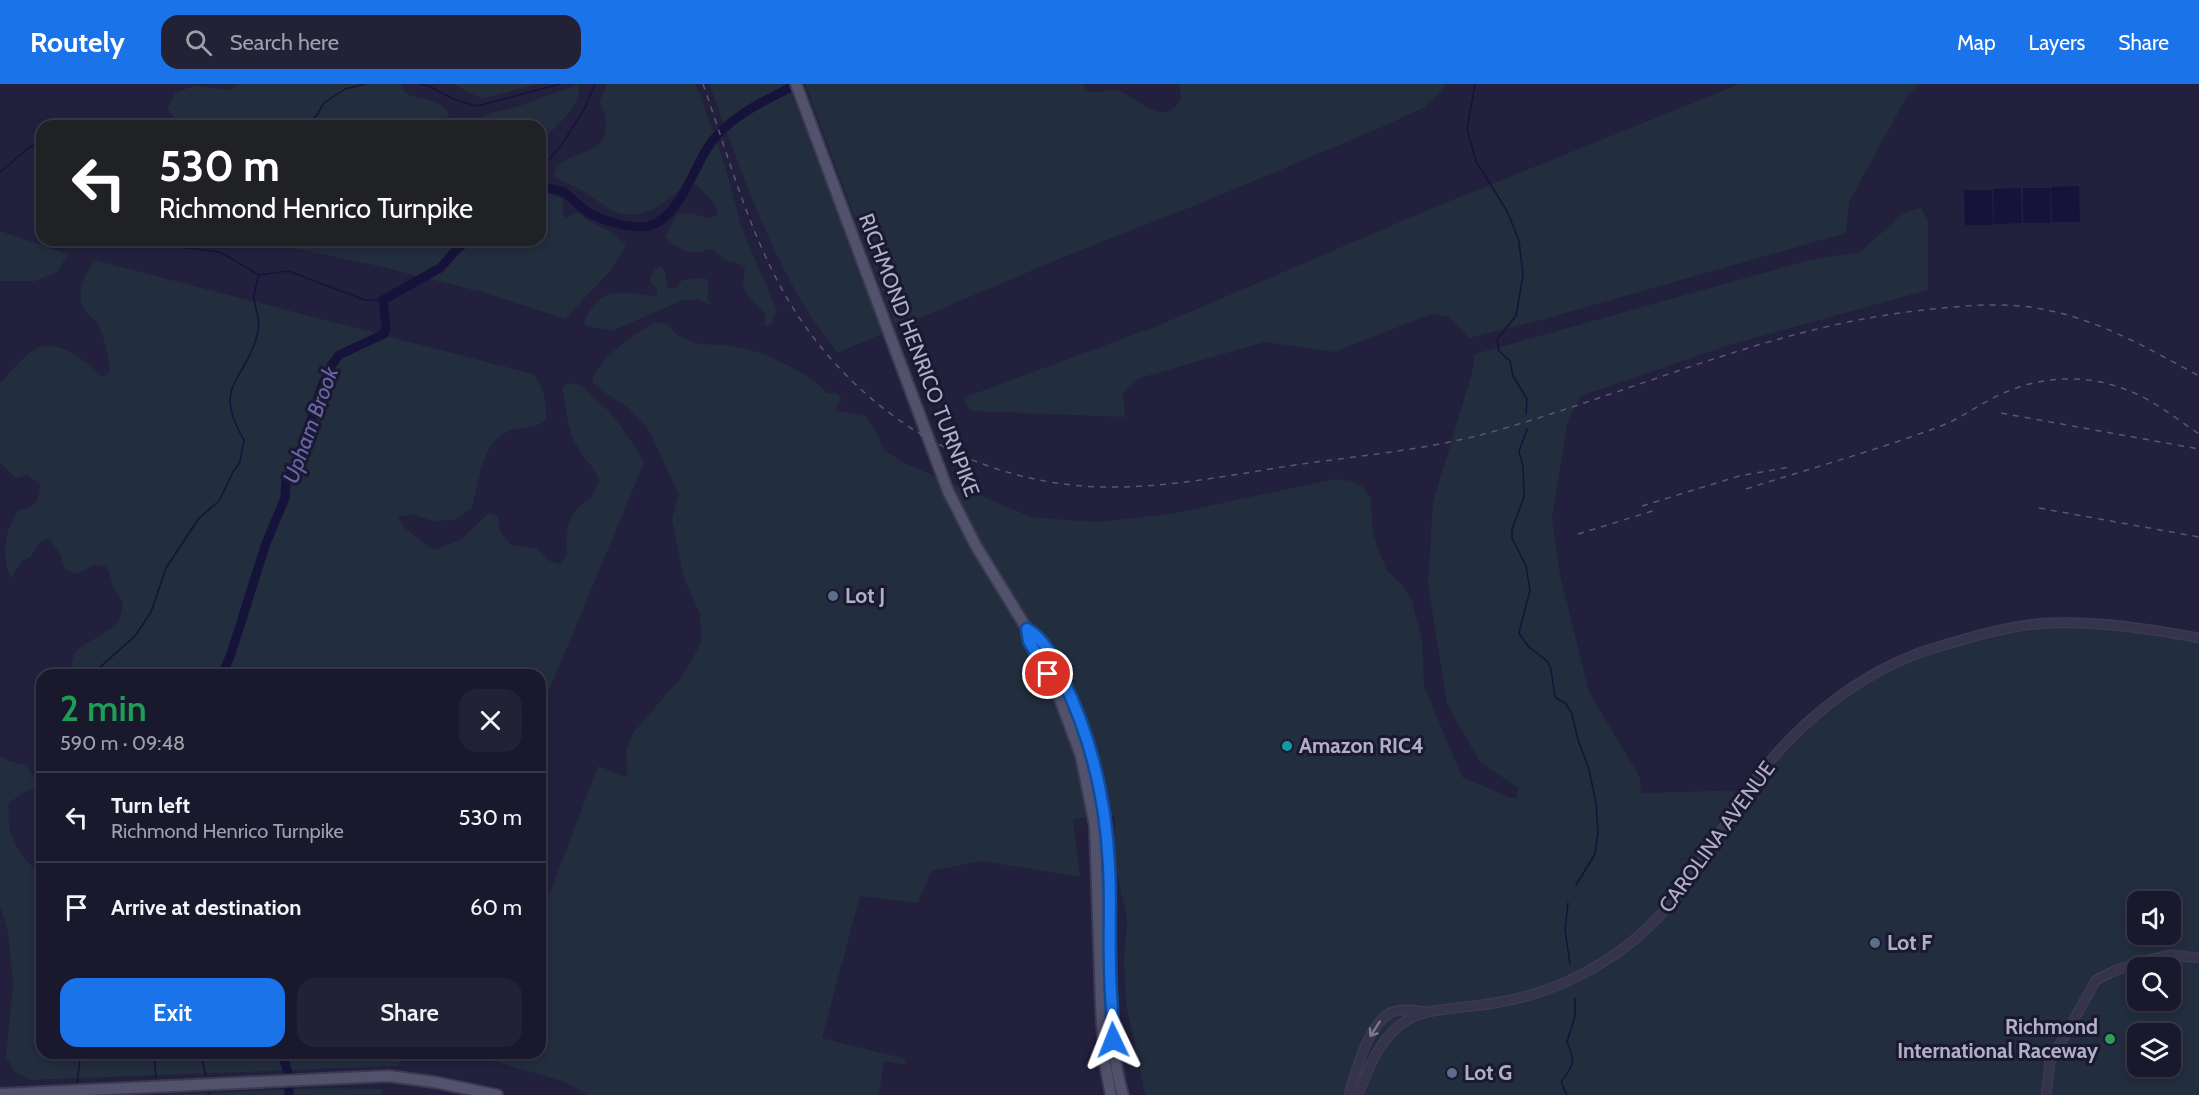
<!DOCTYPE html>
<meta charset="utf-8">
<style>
:root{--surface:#1a182d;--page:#232135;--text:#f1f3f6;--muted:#9fa0aa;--line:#383749;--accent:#1a73e8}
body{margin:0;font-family:Cabin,sans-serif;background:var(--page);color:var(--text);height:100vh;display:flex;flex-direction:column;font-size:22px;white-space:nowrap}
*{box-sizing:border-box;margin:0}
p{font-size:20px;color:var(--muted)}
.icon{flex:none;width:33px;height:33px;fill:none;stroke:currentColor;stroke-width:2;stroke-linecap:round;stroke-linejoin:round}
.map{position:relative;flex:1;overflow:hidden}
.panel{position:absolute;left:36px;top:585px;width:510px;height:390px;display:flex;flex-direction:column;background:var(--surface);border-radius:18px;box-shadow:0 3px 9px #0003,0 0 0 2px var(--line)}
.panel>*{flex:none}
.hud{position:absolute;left:36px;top:36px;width:510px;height:126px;border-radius:18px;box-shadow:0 3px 9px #0003,0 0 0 2px var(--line);background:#202124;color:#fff;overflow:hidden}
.buttons{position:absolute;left:2127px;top:807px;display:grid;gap:12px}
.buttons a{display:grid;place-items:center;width:54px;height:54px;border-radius:12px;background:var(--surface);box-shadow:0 3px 9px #0003,0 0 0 2px var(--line);font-size:30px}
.pin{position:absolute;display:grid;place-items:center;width:51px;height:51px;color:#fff;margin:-26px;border:3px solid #fff;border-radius:50%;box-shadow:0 2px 6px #0007}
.me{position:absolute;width:66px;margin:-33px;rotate:358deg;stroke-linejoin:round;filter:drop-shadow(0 0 4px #0008)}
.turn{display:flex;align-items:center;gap:21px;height:126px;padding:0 24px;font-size:27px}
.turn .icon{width:78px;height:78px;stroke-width:2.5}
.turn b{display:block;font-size:42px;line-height:51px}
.round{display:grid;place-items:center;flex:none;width:63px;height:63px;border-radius:18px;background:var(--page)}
.head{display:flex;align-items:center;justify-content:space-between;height:102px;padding:0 24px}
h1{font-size:36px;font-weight:600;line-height:45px;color:#1e9e55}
.action{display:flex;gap:12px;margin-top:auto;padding:12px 24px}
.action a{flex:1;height:69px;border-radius:18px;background:var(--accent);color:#fff;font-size:24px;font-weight:600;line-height:69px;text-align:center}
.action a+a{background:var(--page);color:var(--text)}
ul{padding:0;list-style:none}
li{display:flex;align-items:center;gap:18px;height:90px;padding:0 24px;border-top:2px solid var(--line)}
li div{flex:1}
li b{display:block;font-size:22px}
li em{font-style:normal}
header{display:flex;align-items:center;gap:36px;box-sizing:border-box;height:84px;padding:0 30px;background:var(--accent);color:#fff}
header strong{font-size:28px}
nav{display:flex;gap:33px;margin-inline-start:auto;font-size:21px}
.search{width:420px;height:54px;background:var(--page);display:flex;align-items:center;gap:15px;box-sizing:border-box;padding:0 21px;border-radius:18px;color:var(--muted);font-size:22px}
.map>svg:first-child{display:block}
.green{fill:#222d3d;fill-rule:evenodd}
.water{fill:#16133a}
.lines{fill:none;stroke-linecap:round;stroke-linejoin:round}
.stream{stroke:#16133a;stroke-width:1.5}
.river{stroke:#16133a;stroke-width:9}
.minor-casing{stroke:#3c3a52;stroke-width:11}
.major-casing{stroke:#3c3a52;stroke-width:14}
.minor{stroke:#36344c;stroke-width:8}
.major{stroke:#53526c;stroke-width:10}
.rail{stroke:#585673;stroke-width:1.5;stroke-dasharray:6 6;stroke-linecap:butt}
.oneway{stroke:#7a7890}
.route-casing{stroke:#114b97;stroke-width:15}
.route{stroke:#1a73e8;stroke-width:10}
.service-dot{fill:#5c6f8a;stroke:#1b1931;stroke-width:2}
.culture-dot{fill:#0f9aa8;stroke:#1b1931;stroke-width:2}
.leisure-dot{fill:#2e9e5b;stroke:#1b1931;stroke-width:2}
.labels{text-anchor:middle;stroke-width:6;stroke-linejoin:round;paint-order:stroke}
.street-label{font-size:21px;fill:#b1afc8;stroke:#1b1931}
.poi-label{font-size:21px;font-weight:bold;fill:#b1afc8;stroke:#1b1931;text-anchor:start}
.water-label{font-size:22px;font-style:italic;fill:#6965aa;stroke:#1b1931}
</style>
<header>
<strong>Routely</strong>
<div class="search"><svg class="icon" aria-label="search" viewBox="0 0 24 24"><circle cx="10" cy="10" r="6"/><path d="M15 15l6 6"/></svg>Search here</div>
<nav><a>Map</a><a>Layers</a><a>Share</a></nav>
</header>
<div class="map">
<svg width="2199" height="1011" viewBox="0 0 2199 1011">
<rect width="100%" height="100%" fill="#22203c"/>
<g class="green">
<path d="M237,0h163c2,3 3,6 6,9 13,9 34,2 44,23l-28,10h-230l-17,-7 -8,-11 8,-15 18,-7 38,4z"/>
<polygon points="453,0 537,0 482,15"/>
<path d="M579,0c2,24 -23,42 -39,58v-16h-60l-3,-6 9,-6 30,-7z"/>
<path d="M607,0h89l28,78 18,67 35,81 -5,14 -8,2 2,-11 -19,-20 -4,-11 2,-16c-8,-8 -12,-4 -21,-9 -4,-2 -7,-7 -11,-9 -5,-2 -9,1 -14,2 -13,2 -27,-6 -34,-16l12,-21c18,-8 31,11 41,-2l-4,-9 -18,-20c-18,3 -28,18 -44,26 -33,13 -44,-3 -69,-19 -9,-6 -20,-8 -29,-15 2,-32 72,-11 46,-74z"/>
<path d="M709,0h79l94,250 -44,19c-61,-71 -96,-182 -129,-269z"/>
<path d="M805,0h278c6,15 22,4 33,6 18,3 42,35 60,16 6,-6 5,-14 3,-22h266l-1,5 -21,19 -41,19 -183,77 -123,48 -180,76z"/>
<polygon points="1740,0 1920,0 1907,12 1849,118 1846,149 1541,236 1469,254 1447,232 1432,230 1334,268 1265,258 1140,294 1123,309 1125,333 970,327 963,314 1157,242 1442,120"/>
<polygon points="549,109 563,115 563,131 567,134 576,128 591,138 610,147 626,161 612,185 565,235 489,210 378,182 280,161 276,156 540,156 540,110"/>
<path d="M1921,124l7,13v69l-199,55 -148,51 -13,24 -16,98 8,57 29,117 51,85 1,16 108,-3 16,-22 63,-63 63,-40 130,-39 61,-2 117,14v457h-1052l-3,-5 -18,-87 -2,-42 3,-42 -13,-59 1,-43 -11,-4 -31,7 7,57 -99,-16 -50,10 -13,32 -58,-7 -38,142 84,21 -1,6 -21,-4 -5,34h-291l-23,-13 -78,-23 2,-6h51v-134l58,-153 29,11 -1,-27 7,-17 50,-58 18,-32 -1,-29 -16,-36 -12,-58 7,-26 -32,-67 -20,-20 -25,-16 -10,-9c6,-25 42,-47 63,-60l11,2c26,29 43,16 77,24 25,6 70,26 85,46l7,-2 5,4 2,5 -5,4 -1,6 29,5 11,15 8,19 20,13 127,54 64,5 76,-8 163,-35 19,2 11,7 7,11 2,33 5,17 9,21 15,15 10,16 10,40 2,45 38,91 49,21h6l1,-10 -38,-26 -33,-58 -19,-120 5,-82 39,-129 3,-19 334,-94 51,-8 45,-40zM2138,818h32v32h-32zM2138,884h32v32h-32zM2138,950h32v32h-32z"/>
<polygon points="0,147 68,170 57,188 35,197 0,197"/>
<path d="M94,176l439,114c11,14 14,28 13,46 -14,10 -16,6 -31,9 -34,9 -35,50 -43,79l-18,12 -21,1 -22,-7 -13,3 7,11 29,22 26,-10 29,-27 9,3 2,15 11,14 25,3 12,12 11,4 8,-8c-2,-25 1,-47 25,-58l7,-18c-7,-17 -13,-18 -21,-32 -11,-17 -12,-42 -16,-61l5,-4 14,2 29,27 29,40 5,11 -104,249v-37h-469c-1,-26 10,-28 28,-39 7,-4 13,-9 20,-14l4,-18 -10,-19 -6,-18 -14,-2 -15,9 -13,-4 -6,-19 -10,-12 -9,3 -10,15 -8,4 -11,17c-11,-21 -6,-50 8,-68 17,-3 20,-9 21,-25l-12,-10 -12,3 -16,-15v-80c11,-11 21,-25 34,-33 21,-15 54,13 69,27l7,-6c-2,-15 -5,-36 -14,-49 -3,-4 -8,-6 -10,-10 -13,-15 -1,-38 8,-52z"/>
<path d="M658,183h4l3,5 2,15 4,2 6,-2 5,-7 20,-2 5,1 2,5 -2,14 4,7 -14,-6 -16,2 -69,30 -25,-5 -3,-4c15,-37 37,-30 69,-26l4,-2v-6l-5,-3 -2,-5 3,-9z"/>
<path d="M0,672l9,5 17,4 13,17 -1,6 -15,5 -14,10c-3,36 8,49 33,73v177h361l-5,13 -368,14 -16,-9 -8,-14 7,-74 -5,-51 -8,-27z"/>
<polygon points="321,1004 383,1005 381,1011 153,1011"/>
</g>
<g class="water">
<polygon points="2079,102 2080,138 2052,138 2051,103"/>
<polygon points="2021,104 2022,139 1994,140 1993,105"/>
<polygon points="2023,104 2050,104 2051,139 2023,139"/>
<polygon points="1964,106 1992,106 1993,141 1965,141"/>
</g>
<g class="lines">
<g class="stream">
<polyline points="419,0 429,2 453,15 477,22 560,0"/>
<polyline points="1475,0 1467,45 1476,77 1507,127 1519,157 1523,191 1516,232 1497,255 1499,267 1510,277 1513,292 1527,315 1526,330"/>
<polyline points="305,42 317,31 324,19 345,5 365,0"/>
<polyline points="0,88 31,62 42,60"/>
<polyline points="540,99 545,80 561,62 585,24 595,0"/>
<polyline points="157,156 173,162 220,168 259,191 288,187 365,216 383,216"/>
<polyline points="1527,345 1519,367 1523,383 1524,413 1512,445 1512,454 1526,482 1530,506 1519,549 1528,562 1547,577 1551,585 1555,613 1566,620 1572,630 1578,656 1589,685 1596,720 1598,748 1595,770 1576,801"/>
<path d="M95,591l4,-7 36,-32 16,-24 15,-44 33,-50 20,-17 14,-29 7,-10 4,-22c-34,-57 4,-60 14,-109 3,-11 -3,-22 -4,-33 0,-7 3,-16 5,-23"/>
<polyline points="1568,819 1565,846 1570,880"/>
<polyline points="154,969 156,994"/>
<polyline points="200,969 206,991"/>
<polyline points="77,1001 80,974 91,969"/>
<polyline points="208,1007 210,1011"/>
<polyline points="157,1008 158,1011"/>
<path d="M1567,1011l-6,-13c13,-18 15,-19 6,-40l8,-26v-18"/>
</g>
<g class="river">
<path d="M540,104c33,0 28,13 51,26 15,8 31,12 48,13 40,1 54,-63 74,-87 21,-26 55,-41 84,-56"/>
<polyline points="222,591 231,570 266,459 285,414 286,396 298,379 321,304 331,282 339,271 384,250 386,244 383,216 440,184 458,164 469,156"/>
<polyline points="282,969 289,992 289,1011"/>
</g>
<g class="minor-casing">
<g id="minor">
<path d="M1349,1011c7,-24 19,-72 43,-83 11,-4 23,-2 34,0"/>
<path d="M1358,1011c13,-35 30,-75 70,-83 24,-5 48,-5 72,-10 41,-7 80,-24 114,-47 64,-43 94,-107 136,-168 39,-55 96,-104 159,-130 16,-7 33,-11 49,-16 30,-9 61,-17 92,-18 50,-2 100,6 149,15"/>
<polyline points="2046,1011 2050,978 2096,896 2114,887 2142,877 2172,871 2199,874"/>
</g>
</g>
<g class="major-casing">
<g id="major">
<polyline points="796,0 948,407 976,462 1027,545 1029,557 1057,607 1081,672 1095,742 1101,920 1104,974 1111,1011"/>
<path d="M1027,545c20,12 29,35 38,55 28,58 42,121 44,185 1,50 1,100 3,150 2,26 3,51 11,76"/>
<polyline points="0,1010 388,992 434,998 497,1011"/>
</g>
</g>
<use href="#minor" class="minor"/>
<use href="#major" class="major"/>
<g class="rail">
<path d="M703,0c29,82 51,170 102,242 73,103 189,164 315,161 58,-1 117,-13 175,-22 69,-10 140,-16 207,-36 138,-40 269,-101 413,-118 35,-4 70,-8 105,-5 66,6 122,39 179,70"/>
<polyline points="2001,329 2199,365"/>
<path d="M1746,405c65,-21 132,-39 195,-63 23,-9 42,-25 65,-34 47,-20 99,-17 144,9 17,10 33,22 49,33"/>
<polyline points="1642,422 1739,392 1790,383"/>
<polyline points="2039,424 2199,453"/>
<polyline points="1578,450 1656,426"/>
</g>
</g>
<defs><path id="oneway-shaft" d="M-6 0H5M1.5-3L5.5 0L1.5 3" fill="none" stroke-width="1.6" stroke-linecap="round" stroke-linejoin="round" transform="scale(1.5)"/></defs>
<use class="oneway" href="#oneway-shaft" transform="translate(1375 945) rotate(123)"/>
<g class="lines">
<g class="route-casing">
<path id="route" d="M1048,590l-19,-33 -2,-12c19,11 27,32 36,51 29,59 43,121 46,186 2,33 0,67 1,100 0,25 3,49 3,74"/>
</g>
<use href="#route" class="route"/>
</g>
<g class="service-dot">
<circle cx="833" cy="512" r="6"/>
<circle cx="1875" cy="859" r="6"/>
<circle cx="1452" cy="989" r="6"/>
</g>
<circle class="culture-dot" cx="1287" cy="662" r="6"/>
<circle class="leisure-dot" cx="2110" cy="955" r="6"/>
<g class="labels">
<g class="street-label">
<text transform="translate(919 271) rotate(69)" y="7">RICHMOND HENRICO TURNPIKE</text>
<text transform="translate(1717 753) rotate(-54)" y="7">CAROLINA AVENUE</text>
</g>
<g class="poi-label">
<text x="845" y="519">Lot J</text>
<text x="1299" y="669">Amazon RIC4</text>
<text x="1887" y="866">Lot F</text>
<text x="2098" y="950" text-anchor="end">Richmond<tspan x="2098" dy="24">International Raceway</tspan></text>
<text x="1464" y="996">Lot G</text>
</g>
<g class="water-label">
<text transform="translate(310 341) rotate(-70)" y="8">Upham Brook</text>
</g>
</g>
</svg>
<div class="buttons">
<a><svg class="icon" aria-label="sound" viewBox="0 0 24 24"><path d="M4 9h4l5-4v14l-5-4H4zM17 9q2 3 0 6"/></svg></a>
<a><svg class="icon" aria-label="search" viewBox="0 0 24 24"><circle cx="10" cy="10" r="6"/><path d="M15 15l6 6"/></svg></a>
<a><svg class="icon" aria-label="layers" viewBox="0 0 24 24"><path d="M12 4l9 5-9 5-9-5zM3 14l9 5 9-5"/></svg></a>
</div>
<div class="pin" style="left:1048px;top:590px;background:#d93025"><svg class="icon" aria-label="arrive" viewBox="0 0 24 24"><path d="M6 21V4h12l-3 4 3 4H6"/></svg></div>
<svg class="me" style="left:1113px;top:956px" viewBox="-20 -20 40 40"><path d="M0-17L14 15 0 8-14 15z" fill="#1a73e8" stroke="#fff" stroke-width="4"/></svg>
<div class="hud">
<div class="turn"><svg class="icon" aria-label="left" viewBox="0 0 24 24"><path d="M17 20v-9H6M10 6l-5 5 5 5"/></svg><div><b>530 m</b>Richmond Henrico Turnpike</div></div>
</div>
<section class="panel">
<div class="head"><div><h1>2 min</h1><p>590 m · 09:48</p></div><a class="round"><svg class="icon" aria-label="close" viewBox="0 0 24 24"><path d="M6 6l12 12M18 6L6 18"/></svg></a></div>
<ul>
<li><svg class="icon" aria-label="left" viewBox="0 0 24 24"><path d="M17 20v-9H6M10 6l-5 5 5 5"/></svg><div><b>Turn left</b><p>Richmond Henrico Turnpike</p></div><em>530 m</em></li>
<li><svg class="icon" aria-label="arrive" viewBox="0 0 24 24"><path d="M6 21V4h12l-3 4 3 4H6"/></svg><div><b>Arrive at destination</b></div><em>60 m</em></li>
</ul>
<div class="action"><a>Exit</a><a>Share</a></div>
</section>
</div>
